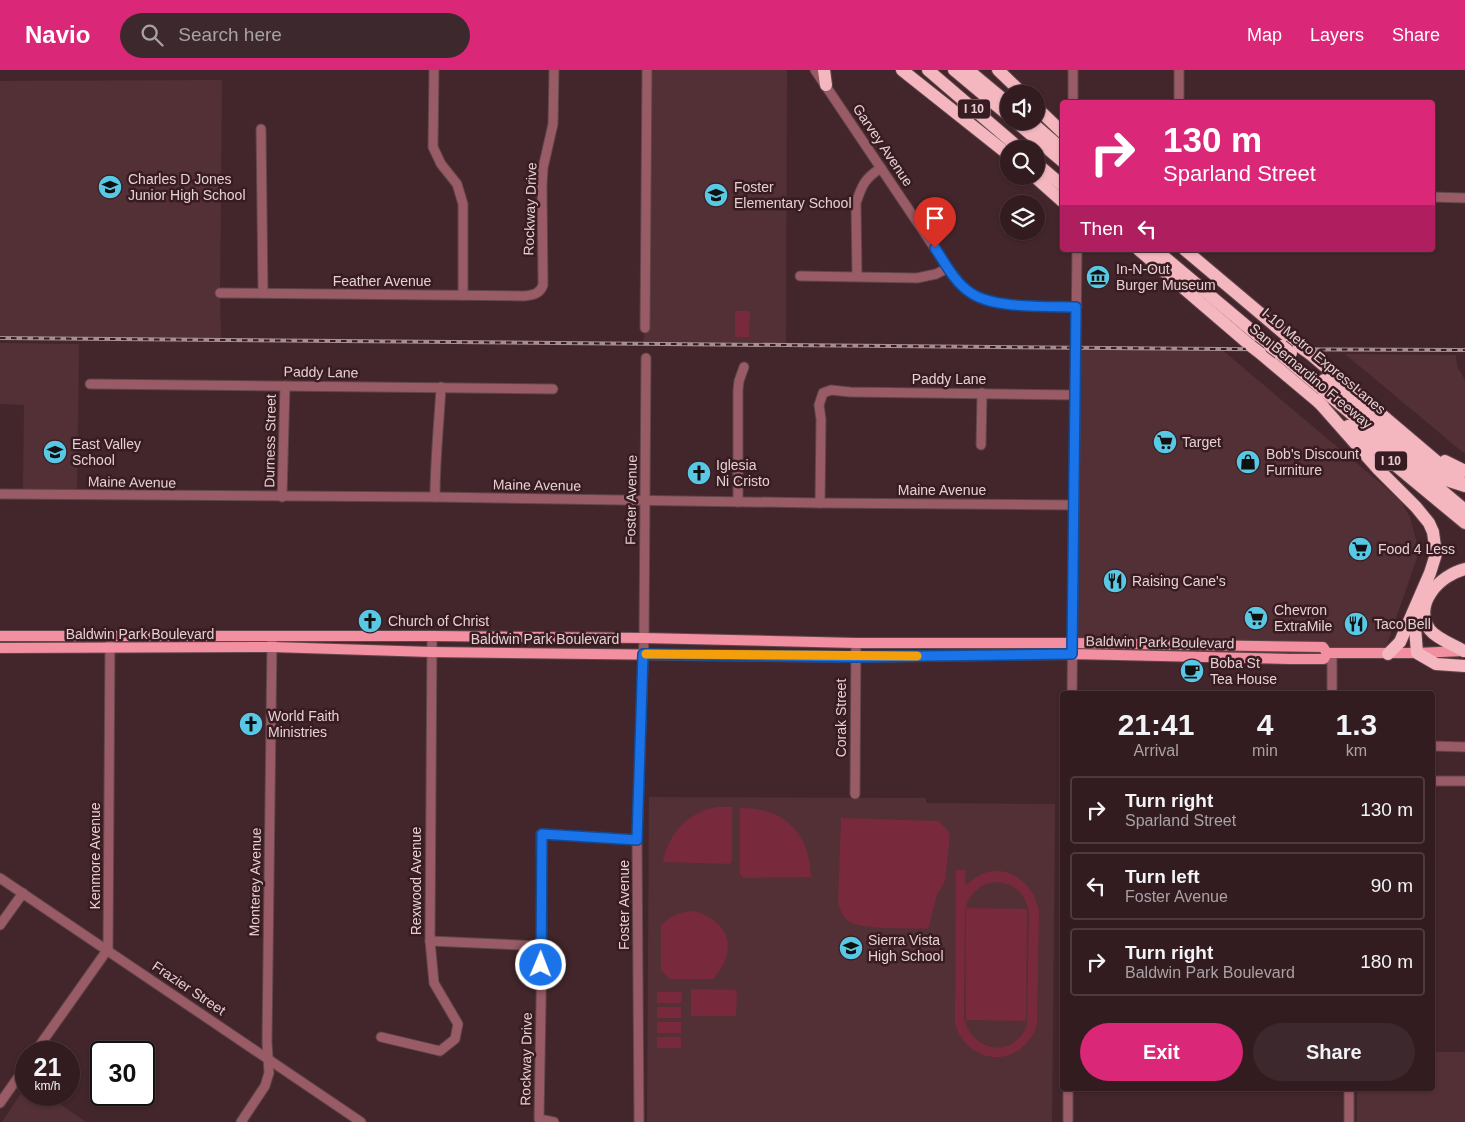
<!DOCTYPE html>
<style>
:root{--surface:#321c20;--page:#3d292d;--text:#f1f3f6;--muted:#a8a1a5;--line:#4d3a3e;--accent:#db2777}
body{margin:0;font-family:Arial,sans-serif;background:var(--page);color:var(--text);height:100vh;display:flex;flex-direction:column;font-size:19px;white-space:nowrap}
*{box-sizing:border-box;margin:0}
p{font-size:16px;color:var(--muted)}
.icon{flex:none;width:28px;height:28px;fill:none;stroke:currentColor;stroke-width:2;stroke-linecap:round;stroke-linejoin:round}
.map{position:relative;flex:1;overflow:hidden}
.sheet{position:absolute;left:1060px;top:621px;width:375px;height:400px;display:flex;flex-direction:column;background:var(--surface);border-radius:5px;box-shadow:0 1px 4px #0004,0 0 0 1px var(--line)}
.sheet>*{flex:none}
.top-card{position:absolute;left:1060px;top:30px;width:375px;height:152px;border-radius:5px;box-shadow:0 1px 4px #0004,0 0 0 1px var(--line);background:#db2777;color:#fff;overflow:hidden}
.controls{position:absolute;left:1000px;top:15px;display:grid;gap:10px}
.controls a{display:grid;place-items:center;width:45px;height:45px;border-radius:50%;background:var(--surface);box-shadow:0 1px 4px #0004,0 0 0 1px var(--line);font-size:25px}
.speed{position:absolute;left:15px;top:971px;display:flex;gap:10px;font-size:25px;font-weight:700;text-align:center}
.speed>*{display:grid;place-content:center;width:65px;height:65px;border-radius:50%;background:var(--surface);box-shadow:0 1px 4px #0004,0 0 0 1px var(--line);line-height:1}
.speed small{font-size:12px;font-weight:400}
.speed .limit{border:2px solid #111;border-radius:8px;background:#fff;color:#111}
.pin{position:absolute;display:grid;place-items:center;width:42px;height:42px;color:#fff;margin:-51px -21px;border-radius:50% 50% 50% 0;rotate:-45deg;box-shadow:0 0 5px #0007}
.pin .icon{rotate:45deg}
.me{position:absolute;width:55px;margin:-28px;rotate:1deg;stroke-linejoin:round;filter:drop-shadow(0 0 4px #0008)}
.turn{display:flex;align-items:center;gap:18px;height:105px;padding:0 20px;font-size:22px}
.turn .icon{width:65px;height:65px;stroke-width:2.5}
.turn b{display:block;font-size:35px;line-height:42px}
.then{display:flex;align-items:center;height:48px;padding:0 20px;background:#0003;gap:10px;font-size:19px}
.eta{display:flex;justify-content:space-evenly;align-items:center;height:85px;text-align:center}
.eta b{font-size:30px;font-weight:600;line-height:35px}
.action{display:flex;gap:10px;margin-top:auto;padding:10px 20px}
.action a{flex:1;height:58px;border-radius:30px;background:var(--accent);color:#fff;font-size:20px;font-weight:600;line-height:58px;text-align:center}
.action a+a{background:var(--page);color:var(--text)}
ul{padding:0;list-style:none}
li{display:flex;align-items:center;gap:15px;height:68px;margin:0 10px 8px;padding:0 10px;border:2px solid var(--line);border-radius:5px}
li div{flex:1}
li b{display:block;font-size:19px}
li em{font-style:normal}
header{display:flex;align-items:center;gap:30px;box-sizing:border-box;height:70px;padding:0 25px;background:var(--accent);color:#fff}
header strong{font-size:24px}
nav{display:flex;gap:28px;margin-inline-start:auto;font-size:18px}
.search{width:350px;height:45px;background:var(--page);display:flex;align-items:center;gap:12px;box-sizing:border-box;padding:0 18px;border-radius:28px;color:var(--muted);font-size:19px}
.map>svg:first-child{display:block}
.built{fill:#533036}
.green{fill:#78293b;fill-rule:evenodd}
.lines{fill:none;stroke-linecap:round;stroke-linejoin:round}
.minor-casing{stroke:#604549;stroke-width:11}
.major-casing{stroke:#604549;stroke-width:12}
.highway-casing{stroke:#604549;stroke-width:14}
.minor{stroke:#995c66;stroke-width:9}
.major{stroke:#f28fa0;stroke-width:10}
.highway{stroke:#f4b7c0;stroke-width:12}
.rail-casing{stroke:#a68f92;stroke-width:4}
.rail{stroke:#381c21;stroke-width:2;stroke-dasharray:5.5;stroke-linecap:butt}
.highway-bridge-casing{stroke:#604549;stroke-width:14;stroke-linecap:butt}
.highway-bridge{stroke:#f4b7c0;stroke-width:12}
.route-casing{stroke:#114b97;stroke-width:12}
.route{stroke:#1a73e8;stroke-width:9}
.slow{stroke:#f59e0b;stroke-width:9}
.labels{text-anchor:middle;stroke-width:5;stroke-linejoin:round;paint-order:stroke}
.shield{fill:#381c21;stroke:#b19b9e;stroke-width:1}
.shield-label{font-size:12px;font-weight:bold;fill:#e5d1d3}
.street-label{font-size:14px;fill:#e5d1d3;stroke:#381c21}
.poi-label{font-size:14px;fill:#e5d1d3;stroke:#381c21;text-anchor:start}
</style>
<header>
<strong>Navio</strong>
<div class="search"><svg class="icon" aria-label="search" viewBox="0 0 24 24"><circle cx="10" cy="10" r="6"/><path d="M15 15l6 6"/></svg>Search here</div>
<nav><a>Map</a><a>Layers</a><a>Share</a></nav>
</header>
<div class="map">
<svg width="1465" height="1052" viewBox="0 0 1465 1052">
<rect width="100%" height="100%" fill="#43262b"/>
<g class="built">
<polygon points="647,0 787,0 786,275 643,273 645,258"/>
<polygon points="222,10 220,223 221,269 0,268 0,11"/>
<polygon points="0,273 79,274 77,421 23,419 24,335 0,334"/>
<polygon points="1076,278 1221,279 1386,418 1401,432 1410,447 1419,482 1386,577 1216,587 1072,584"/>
<polygon points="1345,284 1456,285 1457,296 1465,310 1465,384"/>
<polygon points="649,727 926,728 926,733 1055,734 1052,1052 647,1052"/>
<polygon points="1433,982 1465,982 1465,1052 1357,1052 1357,1019 1432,1019"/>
<polygon points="26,1016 26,1025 47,1025 86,1052 2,1052"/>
</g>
<g class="green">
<polygon points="735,241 750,241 749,267 735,267"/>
<path d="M718,737h14v54l-2,3 -67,-2c6,-30 25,-50 55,-55z"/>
<path d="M740,738c45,0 69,24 71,69l-67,1 -4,-3z"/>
<path d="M841,748l98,3 9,10 2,4 -5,46 -8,14 -9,34c-18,-1 -63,1 -78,-7 -7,-4 -10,-13 -12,-20z"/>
<path d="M956,800h10l-1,15c6,-4 11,-8 17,-11 28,-11 53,11 57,38l-2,113c-15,44 -68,42 -82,-1zM994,812c20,0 32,12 35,30l-2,113c-13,34 -55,28 -63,-7l1,-108c4,-16 13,-25 29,-28z"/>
<polygon points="966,838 1027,839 1026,951 966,950"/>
<path d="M695,841c36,11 43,41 18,68h-43l-9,-9v-45c11,-10 19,-13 34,-14z"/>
<polygon points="691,919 737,920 736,946 691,946"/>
<polygon points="657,922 682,922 681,933 657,933"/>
<rect x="657" y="937" width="24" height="11"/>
<rect x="657" y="952" width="24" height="11"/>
<rect x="657" y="967" width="24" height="11"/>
</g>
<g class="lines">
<g class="minor-casing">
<g id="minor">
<polyline points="434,0 433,77 441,94 457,114 463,134 463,225"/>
<path d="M815,0l133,198c7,9 14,20 24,26 24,15 76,12 105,13"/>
<polyline points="1073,32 1073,0"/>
<polyline points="1179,32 1179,0"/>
<polyline points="261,59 263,223"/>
<polyline points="1432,127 1465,128"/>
<polyline points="800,206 917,208 936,204 948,198"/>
<path d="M857,206l-1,-73c6,-18 9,-25 25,-35"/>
<path d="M220,223l304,3c9,-1 16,-2 19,-11l-1,-99 1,-18 10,-44 1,-54"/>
<polyline points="645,258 647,0"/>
<polyline points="90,314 553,319"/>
<polyline points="981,375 982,323"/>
<polyline points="0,424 435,427 820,433 1074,435"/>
<polyline points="282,427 285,316"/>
<path d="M435,427c0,-37 4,-73 6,-110"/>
<polyline points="738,432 738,320 739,311 744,297"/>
<polyline points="820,433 821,349 819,335 823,323 831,320 850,322 1075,325"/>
<polyline points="1332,583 1332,624"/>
<polyline points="1072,624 1077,180"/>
<polyline points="1432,676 1465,677"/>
<polyline points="1432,711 1465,711"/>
<polyline points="855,724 856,573"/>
<polyline points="0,808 361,1052"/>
<polyline points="0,855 23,823"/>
<polyline points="430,871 542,876"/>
<polyline points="381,967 440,981 455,969 458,954 434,913 430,871 432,566"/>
<polyline points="35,982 108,879 110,571"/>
<polyline points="1349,1019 1349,1052"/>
<polyline points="0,1033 26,996"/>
<polyline points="241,1052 265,1016 269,1003 267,972 272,570"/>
<polyline points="554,1052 539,1049 542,876 541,764 637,770"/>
<polyline points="639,1052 637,770 644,568 646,288"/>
<polyline points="1068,1052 1068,1019"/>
</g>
</g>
<g class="major-casing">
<g id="major">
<polyline points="0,566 432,566 644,568 856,573 1073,573 1323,577 1327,583"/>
<polyline points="0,578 272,577 431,582 855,587 1072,584 1290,589 1324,589 1327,583"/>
<polyline points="1327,583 1417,583 1464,581"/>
</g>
</g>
<g class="highway-casing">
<g id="highway">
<polyline points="824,0 826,15"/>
<polyline points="902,0 1009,85"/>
<polyline points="928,0 1020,79"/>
<polyline points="954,0 1009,46"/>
<polyline points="968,0 1009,34"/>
<polyline points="998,0 1023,24"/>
<polyline points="1036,37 1062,62"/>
<polyline points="1015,51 1062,91"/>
<polyline points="1030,51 1062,79"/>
<polyline points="1036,93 1062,115"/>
<polyline points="1034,106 1062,131"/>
<polyline points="1139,180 1251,276"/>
<polyline points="1156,180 1270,276"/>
<polyline points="1185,180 1299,276"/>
<polyline points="1260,283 1323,336"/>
<polyline points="1279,283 1465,440"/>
<polyline points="1309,283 1461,412"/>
<polyline points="1324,310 1443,409 1465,416"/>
<polyline points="1317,330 1378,399 1416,437 1429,453 1433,462 1436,484 1430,503 1400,572 1388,584"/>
<polyline points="1348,356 1465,453"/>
<polyline points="1445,391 1465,401"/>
<polyline points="1414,544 1417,583 1436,594 1465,596"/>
<path d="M1464,581c-10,-6 -27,-12 -34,-21 -18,-26 10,-55 35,-61"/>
</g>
</g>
<use href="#minor" class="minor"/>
<use href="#major" class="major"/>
<use href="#highway" class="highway"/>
<g class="rail-casing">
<polyline id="rail" points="0,268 1221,279 1465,280"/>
</g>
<use href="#rail" class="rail"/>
<g class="highway-bridge-casing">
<g id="highway-bridge">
<polyline points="1251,276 1260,283"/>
<polyline points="1270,276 1279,283"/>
<polyline points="1282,276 1291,283"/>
<polyline points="1299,276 1309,283"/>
</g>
</g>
<use href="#highway-bridge" class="highway-bridge"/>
</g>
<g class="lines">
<g class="route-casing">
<path id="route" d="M541,895l1,-131 95,6 6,-186 212,3 217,-3 4,-347c-28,-1 -82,2 -105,-14 -16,-10 -26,-30 -36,-45"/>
</g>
<use href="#route" class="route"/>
<polyline class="slow" points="646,584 917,586"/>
</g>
<defs>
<g id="school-disc" transform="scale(1.25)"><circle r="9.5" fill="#59c8e5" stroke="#381c21"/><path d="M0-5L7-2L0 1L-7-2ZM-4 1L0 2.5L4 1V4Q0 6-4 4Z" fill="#111"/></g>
<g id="museum-disc" transform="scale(1.25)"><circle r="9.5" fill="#59c8e5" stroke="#381c21"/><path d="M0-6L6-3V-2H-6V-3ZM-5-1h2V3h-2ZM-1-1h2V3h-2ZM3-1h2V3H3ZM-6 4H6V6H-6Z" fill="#111"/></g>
<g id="supermarket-disc" transform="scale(1.25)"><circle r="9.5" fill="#59c8e5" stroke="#381c21"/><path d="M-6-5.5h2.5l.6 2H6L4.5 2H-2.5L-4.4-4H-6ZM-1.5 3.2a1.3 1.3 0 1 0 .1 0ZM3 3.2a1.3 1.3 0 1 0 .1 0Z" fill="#111"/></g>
<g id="shop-disc" transform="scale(1.25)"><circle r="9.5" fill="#59c8e5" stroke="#381c21"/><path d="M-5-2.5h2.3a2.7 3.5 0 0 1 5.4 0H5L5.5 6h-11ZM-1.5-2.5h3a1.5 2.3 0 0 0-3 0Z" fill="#111"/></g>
<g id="church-disc" transform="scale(1.25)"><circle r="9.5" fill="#59c8e5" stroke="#381c21"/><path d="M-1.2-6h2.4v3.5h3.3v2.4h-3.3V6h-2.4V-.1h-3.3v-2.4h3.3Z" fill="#111"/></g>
<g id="restaurant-disc" transform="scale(1.25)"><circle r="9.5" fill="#59c8e5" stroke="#381c21"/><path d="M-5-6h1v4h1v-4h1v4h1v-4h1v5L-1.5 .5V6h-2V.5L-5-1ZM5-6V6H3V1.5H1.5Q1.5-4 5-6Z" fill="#111"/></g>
<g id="cafe-disc" transform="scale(1.25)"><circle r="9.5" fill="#59c8e5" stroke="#381c21"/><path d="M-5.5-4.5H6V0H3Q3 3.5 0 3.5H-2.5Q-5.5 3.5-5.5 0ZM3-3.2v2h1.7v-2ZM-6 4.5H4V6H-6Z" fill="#111"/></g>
</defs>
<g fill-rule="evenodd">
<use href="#school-disc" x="110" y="117"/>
<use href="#school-disc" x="716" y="125"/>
<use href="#museum-disc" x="1098" y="207"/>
<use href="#supermarket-disc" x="1165" y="372"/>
<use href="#school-disc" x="55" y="382"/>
<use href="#shop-disc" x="1248" y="392"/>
<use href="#church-disc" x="699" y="403"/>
<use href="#supermarket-disc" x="1360" y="479"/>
<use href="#restaurant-disc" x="1115" y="511"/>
<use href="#supermarket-disc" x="1256" y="548"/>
<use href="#church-disc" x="370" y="551"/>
<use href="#restaurant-disc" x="1356" y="554"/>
<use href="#cafe-disc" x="1192" y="601"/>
<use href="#church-disc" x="251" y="654"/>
<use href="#school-disc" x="851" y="878"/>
</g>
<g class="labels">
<g class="shield">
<rect x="958" y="29.5" width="32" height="19" rx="4"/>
<rect x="1375" y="381.5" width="32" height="19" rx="4"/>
</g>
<g class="shield-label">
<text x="974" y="43">I 10</text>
<text x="1391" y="395">I 10</text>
</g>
<g class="street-label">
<text transform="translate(883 75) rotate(56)" y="5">Garvey Avenue</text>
<text transform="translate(530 139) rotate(-88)" y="5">Rockway Drive</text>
<text x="382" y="216">Feather Avenue</text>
<text transform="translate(1324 291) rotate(40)" y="5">I-10 Metro ExpressLanes</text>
<text transform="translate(321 302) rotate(1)" y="5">Paddy Lane</text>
<text transform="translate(1311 306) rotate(40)" y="5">San Bernardino Freeway</text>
<text x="949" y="314">Paddy Lane</text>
<text transform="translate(270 371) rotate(-89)" y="5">Durness Street</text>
<text transform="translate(132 412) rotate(1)" y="5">Maine Avenue</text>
<text transform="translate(537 415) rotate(1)" y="5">Maine Avenue</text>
<text x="942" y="425">Maine Avenue</text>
<text transform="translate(631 430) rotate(-89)" y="5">Foster Avenue</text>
<text x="140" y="569">Baldwin Park Boulevard</text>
<text x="545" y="574">Baldwin Park Boulevard</text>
<text transform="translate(1160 572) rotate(1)" y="5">Baldwin Park Boulevard</text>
<text transform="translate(841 648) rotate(-90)" y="5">Corak Street</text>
<text transform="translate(95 786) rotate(-90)" y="5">Kenmore Avenue</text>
<text transform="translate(416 811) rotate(-90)" y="5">Rexwood Avenue</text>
<text transform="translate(255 812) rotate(-89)" y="5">Monterey Avenue</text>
<text transform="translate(624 835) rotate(-90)" y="5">Foster Avenue</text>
<text transform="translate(189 918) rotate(34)" y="5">Frazier Street</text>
<text transform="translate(526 989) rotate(-89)" y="5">Rockway Drive</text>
</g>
<g class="poi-label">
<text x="128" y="114">Charles D Jones<tspan x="128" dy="16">Junior High School</tspan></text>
<text x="734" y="122">Foster<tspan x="734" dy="16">Elementary School</tspan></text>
<text x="1116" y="204">In-N-Out<tspan x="1116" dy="16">Burger Museum</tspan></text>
<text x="1182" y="377">Target</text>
<text x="72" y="379">East Valley<tspan x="72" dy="16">School</tspan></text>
<text x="1266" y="389">Bob's Discount<tspan x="1266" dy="16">Furniture</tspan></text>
<text x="716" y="400">Iglesia<tspan x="716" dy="16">Ni Cristo</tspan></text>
<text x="1378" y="484">Food 4 Less</text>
<text x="1132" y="516">Raising Cane's</text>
<text x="1274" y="545">Chevron<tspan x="1274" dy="16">ExtraMile</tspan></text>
<text x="388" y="556">Church of Christ</text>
<text x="1374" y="559">Taco Bell</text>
<text x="1210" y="598">Boba St<tspan x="1210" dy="16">Tea House</tspan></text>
<text x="268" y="651">World Faith<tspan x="268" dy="16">Ministries</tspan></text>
<text x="868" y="875">Sierra Vista<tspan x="868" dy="16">High School</tspan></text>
</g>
</g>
</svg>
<div class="controls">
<a><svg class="icon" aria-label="sound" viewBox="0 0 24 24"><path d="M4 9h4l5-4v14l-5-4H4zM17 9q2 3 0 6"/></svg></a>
<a><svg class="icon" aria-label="search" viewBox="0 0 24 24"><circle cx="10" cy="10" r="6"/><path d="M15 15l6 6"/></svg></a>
<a><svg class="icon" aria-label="layers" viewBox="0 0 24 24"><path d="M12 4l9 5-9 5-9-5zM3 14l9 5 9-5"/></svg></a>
</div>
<div class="speed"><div>21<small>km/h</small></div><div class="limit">30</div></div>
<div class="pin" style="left:935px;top:178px;background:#d93025"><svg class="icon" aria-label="arrive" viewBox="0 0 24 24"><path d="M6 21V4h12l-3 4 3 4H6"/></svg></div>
<svg class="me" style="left:541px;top:895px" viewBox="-20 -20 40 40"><circle r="17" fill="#1a73e8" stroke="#fff" stroke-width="3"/><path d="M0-11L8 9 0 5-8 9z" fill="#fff"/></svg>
<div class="top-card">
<div class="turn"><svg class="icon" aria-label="right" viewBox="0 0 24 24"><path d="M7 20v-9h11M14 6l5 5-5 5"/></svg><div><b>130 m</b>Sparland Street</div></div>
<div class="then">Then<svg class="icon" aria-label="left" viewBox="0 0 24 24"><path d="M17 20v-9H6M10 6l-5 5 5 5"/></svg></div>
</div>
<section class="sheet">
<div class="eta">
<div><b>21:41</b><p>Arrival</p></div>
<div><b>4</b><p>min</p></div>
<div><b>1.3</b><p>km</p></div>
</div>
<ul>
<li><svg class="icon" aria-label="right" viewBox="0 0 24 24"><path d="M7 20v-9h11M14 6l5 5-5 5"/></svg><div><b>Turn right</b><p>Sparland Street</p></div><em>130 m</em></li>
<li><svg class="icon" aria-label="left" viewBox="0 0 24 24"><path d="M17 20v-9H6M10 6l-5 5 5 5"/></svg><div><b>Turn left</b><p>Foster Avenue</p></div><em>90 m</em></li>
<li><svg class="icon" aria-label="right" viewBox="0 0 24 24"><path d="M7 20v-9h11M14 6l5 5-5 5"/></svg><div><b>Turn right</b><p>Baldwin Park Boulevard</p></div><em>180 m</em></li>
</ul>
<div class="action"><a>Exit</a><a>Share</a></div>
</section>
</div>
